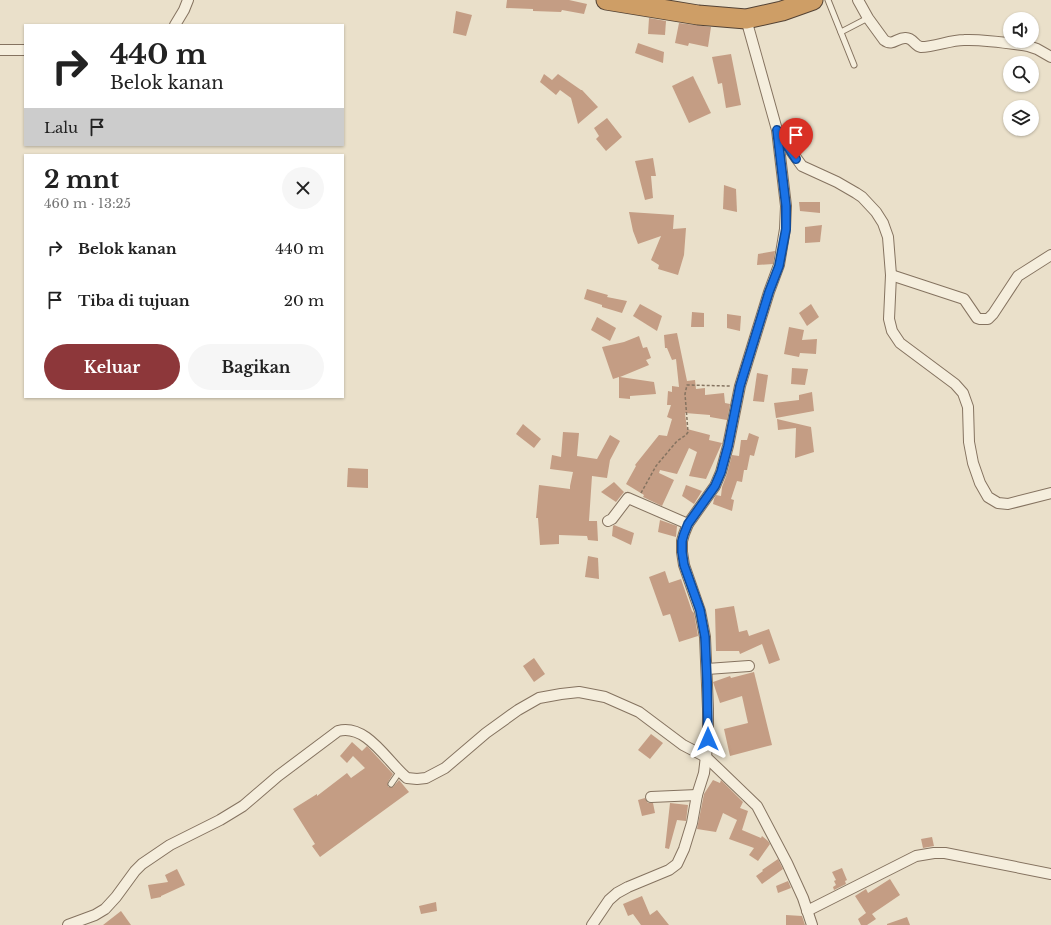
<!DOCTYPE html>
<html lang="id">
<meta charset="utf-8">
<style>
:root{--surface:#fff;--page:#f6f6f6;--text:#222;--muted:#767676;--accent:#8d373a}
body{margin:0;font-family:"Libre Baskerville",serif;background:var(--page);color:var(--text);height:100vh;display:flex;flex-direction:column;font-size:15px;white-space:nowrap}
*{box-sizing:border-box;margin:0}
p{font-size:13px;color:var(--muted)}
.icon{flex:none;width:22px;height:22px;fill:none;stroke:currentColor;stroke-width:2;stroke-linecap:round;stroke-linejoin:round}
.map{position:relative;flex:1;overflow:hidden}
.sheet{position:absolute;left:24px;top:154px;width:320px;height:244px;display:flex;flex-direction:column;background:var(--surface);border-radius:0px;box-shadow:0 1px 3px #0004}
.sheet>*{flex:none}
.hud{position:absolute;left:24px;top:24px;width:320px;height:122px;border-radius:0px;box-shadow:0 1px 3px #0004;background:#fff;color:var(--text);overflow:hidden}
.controls{position:absolute;left:1003px;top:12px;display:grid;gap:8px}
.controls a{display:grid;place-items:center;width:36px;height:36px;border-radius:50%;background:var(--surface);box-shadow:0 1px 3px #0004;font-size:20px}
.pin{position:absolute;display:grid;place-items:center;width:34px;height:34px;color:#fff;margin:-41px -17px;border-radius:50% 50% 50% 0;rotate:-45deg;box-shadow:0 0 4px #0007}
.pin .icon{rotate:45deg}
.me{position:absolute;width:44px;margin:-22px;rotate:0deg;stroke-linejoin:round;filter:drop-shadow(0 0 3px #0008)}
.turn{display:flex;align-items:center;gap:14px;height:84px;padding:0 20px;font-size:18px}
.turn .icon{width:52px;height:52px;stroke-width:2.5}
.turn b{display:block;font-size:28px;line-height:34px}
.then{display:flex;align-items:center;height:38px;padding:0 20px;background:#0003;gap:8px;font-size:15px}
.round{display:grid;place-items:center;flex:none;width:42px;height:42px;border-radius:21px;background:var(--page)}
.overview{display:flex;align-items:center;justify-content:space-between;height:68px;padding:0 20px}
h1{font-size:24px;font-weight:700;line-height:30px}
.cta{display:flex;gap:8px;margin-top:auto;padding:8px 20px}
.cta a{flex:1;height:46px;border-radius:24px;background:var(--accent);color:#fff;font-size:16px;font-weight:700;line-height:46px;text-align:center}
.cta a+a{background:var(--page);color:var(--text)}
ul{padding:0;list-style:none}
li{display:flex;align-items:center;gap:12px;height:52px;padding:0 20px}
li div{flex:1}
li b{display:block;font-size:15px}
li em{font-style:normal}
.map>svg:first-child{display:block}
.building{fill:#c49d84}
.lines{fill:none;stroke-linecap:round;stroke-linejoin:round}
.lane-casing{stroke:#857360;stroke-width:7}
.street-casing{stroke:#857360;stroke-width:12}
.highway-casing{stroke:#534234;stroke-width:21}
.path{stroke:#857360;stroke-width:1.5;stroke-dasharray:3 2;stroke-linecap:butt}
.lane{stroke:#f5eedd;stroke-width:5}
.street{stroke:#f5eedd;stroke-width:10}
.highway{stroke:#ce9e66;stroke-width:19}
.route-casing{stroke:#114b97;stroke-width:10}
.route{stroke:#1a73e8;stroke-width:7}
</style>
<div class="map">
<svg width="1051" height="925" viewBox="0 0 1051 925">
<rect width="100%" height="100%" fill="#eae0ca"/>
<g class="building">
<polygon points="507,0 569,0 587,4 584,14 562,10 561,12 533,11 533,9 506,8"/>
<polygon points="456,11 472,15 466,36 453,33"/>
<polygon points="649,18 666,21 665,35 648,34"/>
<polygon points="679,23 711,27 708,47 689,43 688,46 675,43"/>
<polygon points="638,43 664,52 663,63 635,53"/>
<polygon points="731,54 741,105 726,108 722,83 718,84 712,57"/>
<polygon points="544,74 552,80 558,74 581,90 582,90 598,107 578,124 571,98 560,90 556,95 540,82"/>
<polygon points="693,76 711,113 689,123 672,86"/>
<polygon points="607,118 622,137 606,151 596,139 599,136 594,128"/>
<polygon points="653,158 656,176 651,176 653,198 645,200 635,161"/>
<polygon points="724,185 736,189 737,212 723,209"/>
<polygon points="799,202 820,202 820,213 800,211"/>
<polygon points="629,212 674,215 673,229 686,228 684,255 678,275 658,269 659,265 651,260 661,236 638,244 633,231"/>
<polygon points="822,225 820,242 805,243 805,227"/>
<polygon points="775,251 773,264 757,265 758,254"/>
<polygon points="587,289 608,295 607,297 627,301 622,313 602,307 602,305 584,299"/>
<polygon points="640,304 662,316 657,331 633,316"/>
<polygon points="811,304 819,317 807,326 799,313"/>
<polygon points="692,312 704,313 704,327 691,327"/>
<polygon points="727,314 741,316 740,331 727,328"/>
<polygon points="597,317 616,328 610,341 591,330"/>
<polygon points="789,327 804,330 802,340 817,339 816,354 800,353 799,357 784,354"/>
<polygon points="677,333 687,381 695,380 696,389 705,388 705,395 724,393 725,403 730,404 727,420 710,417 710,415 685,413 687,429 710,435 709,440 722,443 706,479 689,476 697,452 689,448 677,474 660,470 659,473 674,480 662,506 643,497 644,495 626,484 636,466 635,465 659,435 667,436 672,419 667,417 671,405 667,405 668,391 672,392 672,386 679,387 676,359 672,360 667,348 665,348 664,335"/>
<polygon points="639,336 643,348 647,347 651,358 646,360 649,365 620,377 654,382 656,394 630,396 630,399 619,398 619,377 613,379 602,347 624,342"/>
<polygon points="792,368 808,369 805,385 791,384"/>
<polygon points="757,373 768,375 764,402 753,401"/>
<polygon points="812,392 814,411 776,418 774,403 799,400 799,395"/>
<polygon points="777,419 811,427 814,452 795,458 796,428 778,430"/>
<polygon points="523,424 541,439 534,448 516,434"/>
<polygon points="563,432 579,433 577,456 597,459 610,435 620,441 610,460 607,478 592,476 589,521 597,521 598,541 588,540 587,536 559,535 559,544 540,545 538,518 536,518 539,485 570,489 570,486 573,472 550,469 552,455 561,457"/>
<polygon points="749,433 759,437 754,456 750,455 747,470 744,470 742,482 737,481 731,499 734,500 732,511 713,504 714,499 716,495 721,496 722,487 727,474 732,455 739,456 741,440 747,440"/>
<polygon points="348,468 368,469 368,488 347,487"/>
<polygon points="614,482 624,492 616,502 601,492"/>
<polygon points="686,485 702,491 694,504 682,496"/>
<polygon points="660,520 677,526 676,537 658,532"/>
<polygon points="614,525 634,533 631,545 612,536 613,526"/>
<polygon points="588,556 598,558 599,579 585,577"/>
<polygon points="665,571 669,583 681,579 692,611 694,613 698,636 679,642 670,614 663,616 649,577"/>
<polygon points="734,606 739,632 747,630 749,636 769,629 780,660 769,664 762,644 740,654 739,651 716,651 715,609"/>
<polygon points="534,658 545,674 534,682 523,666"/>
<polygon points="754,672 772,745 730,756 724,729 748,723 742,696 720,703 713,682 730,676 731,678"/>
<polygon points="651,734 663,743 650,759 638,750"/>
<polygon points="352,742 362,751 367,746 393,774 388,782 388,787 393,787 399,780 409,792 320,857 312,846 315,844 293,809 317,794 317,796 347,773 351,778 365,768 353,756 347,763 340,756"/>
<polygon points="713,780 720,783 721,780 743,802 740,808 748,811 742,830 761,838 762,836 768,841 770,844 758,861 749,855 754,848 729,839 737,820 723,813 716,832 697,829 704,794"/>
<polygon points="645,798 648,803 653,803 655,813 642,816 638,800"/>
<polygon points="670,803 688,805 686,821 677,820 669,849 665,848"/>
<polygon points="932,837 934,846 923,848 921,839"/>
<polygon points="778,859 783,869 762,884 756,876 763,871 762,870"/>
<polygon points="842,868 847,880 845,881 846,884 834,890 833,887 836,885 834,881 836,880 832,872"/>
<polygon points="177,869 185,885 161,896 161,897 151,899 148,885 168,882 165,875"/>
<polygon points="890,879 900,895 872,914 876,919 867,925 861,925 858,919 866,913 855,896 866,889 868,893"/>
<polygon points="788,881 791,888 778,893 776,886"/>
<polygon points="642,896 650,915 657,910 669,925 641,925 633,914 628,916 623,904"/>
<polygon points="436,902 437,911 421,914 419,906"/>
<polygon points="121,911 131,925 103,925"/>
<polygon points="786,915 802,916 805,925 786,925"/>
<polygon points="907,917 910,925 887,925 887,924"/>
</g>
<g class="lines">
<g class="lane-casing">
<g id="lane">
<polyline points="828,0 854,65"/>
<polyline points="841,32 868,18"/>
<polyline points="391,784 400,771"/>
</g>
</g>
<g class="street-casing">
<g id="street">
<path d="M858,0l10,18 16,22c9,7 13,-3 22,-2 7,0 9,8 15,9 14,0 29,-7 43,-7 21,-1 43,3 64,6l9,3 14,8"/>
<polyline points="175,25 184,10 188,0"/>
<polyline points="0,50 25,50"/>
<polyline points="778,133 802,166 837,182 856,193 862,197 876,212 883,223 888,237 891,275 889,319 892,331 900,343 955,384 963,393 968,407 969,442 973,463 980,483 988,497 998,503 1008,504 1051,493"/>
<polyline points="891,275 964,299 977,318 980,319 988,319 993,314 1018,276 1051,255"/>
<polyline points="608,521 612,519 628,498 688,524"/>
<polyline points="707,669 749,666"/>
<polyline points="651,797 697,795"/>
<polyline points="807,911 916,856 934,853 945,853 1051,874"/>
<path d="M68,925l27,-10 10,-6 11,-12 19,-26 7,-7 28,-19 50,-25 23,-14 35,-30 60,-45c29,-8 50,32 69,47l10,1 9,-1 19,-10 41,-35 32,-23 21,-12 22,-4 18,-2 26,5 34,15 44,33 23,12 51,49 30,57 16,35 9,27"/>
<polyline points="592,925 609,900 617,893 628,887 669,870 677,864 684,849 692,823 697,795 704,773 708,739 708,709 705,637 700,611 684,565 682,552 682,541 684,534 688,524 715,486 721,472 728,446 740,386 769,292 779,265 785,229 786,206 777,130 746,19"/>
</g>
</g>
<g class="highway-casing">
<polyline id="highway" points="606,0 698,15 746,19 782,11 813,0"/>
</g>
<polyline class="path" points="641,493 656,466 677,441 686,435 688,432 685,394 687,385 730,386"/>
<use href="#lane" class="lane"/>
<use href="#street" class="street"/>
<use href="#highway" class="highway"/>
</g>
<g class="lines">
<g class="route-casing">
<polyline id="route" points="708,739 707,682 705,637 700,610 684,565 682,552 682,541 684,534 688,524 715,486 721,472 728,446 740,386 769,292 779,266 786,229 786,206 777,130 796,159"/>
</g>
<use href="#route" class="route"/>
</g>
</svg>
<div class="controls">
<a><svg class="icon" aria-label="sound" viewBox="0 0 24 24"><path d="M4 9h4l5-4v14l-5-4H4zM17 9q2 3 0 6"/></svg></a>
<a><svg class="icon" aria-label="search" viewBox="0 0 24 24"><circle cx="10" cy="10" r="6"/><path d="M15 15l6 6"/></svg></a>
<a><svg class="icon" aria-label="layers" viewBox="0 0 24 24"><path d="M12 4l9 5-9 5-9-5zM3 14l9 5 9-5"/></svg></a>
</div>
<div class="pin" style="left:796px;top:159px;background:#d93025"><svg class="icon" aria-label="arrive" viewBox="0 0 24 24"><path d="M6 21V4h12l-3 4 3 4H6"/></svg></div>
<svg class="me" style="left:708px;top:739px" viewBox="-20 -20 40 40"><path d="M0-17L14 15 0 8-14 15z" fill="#1a73e8" stroke="#fff" stroke-width="4"/></svg>
<div class="hud">
<div class="turn"><svg class="icon" aria-label="right" viewBox="0 0 24 24"><path d="M7 20v-9h11M14 6l5 5-5 5"/></svg><div><b>440 m</b>Belok kanan</div></div>
<div class="then">Lalu<svg class="icon" aria-label="arrive" viewBox="0 0 24 24"><path d="M6 21V4h12l-3 4 3 4H6"/></svg></div>
</div>
<section class="sheet">
<div class="overview"><div><h1>2 mnt</h1><p>460 m · 13:25</p></div><a class="round"><svg class="icon" aria-label="close" viewBox="0 0 24 24"><path d="M6 6l12 12M18 6L6 18"/></svg></a></div>
<ul>
<li><svg class="icon" aria-label="right" viewBox="0 0 24 24"><path d="M7 20v-9h11M14 6l5 5-5 5"/></svg><div><b>Belok kanan</b></div><em>440 m</em></li>
<li><svg class="icon" aria-label="arrive" viewBox="0 0 24 24"><path d="M6 21V4h12l-3 4 3 4H6"/></svg><div><b>Tiba di tujuan</b></div><em>20 m</em></li>
</ul>
<div class="cta"><a>Keluar</a><a>Bagikan</a></div>
</section>
</div>
